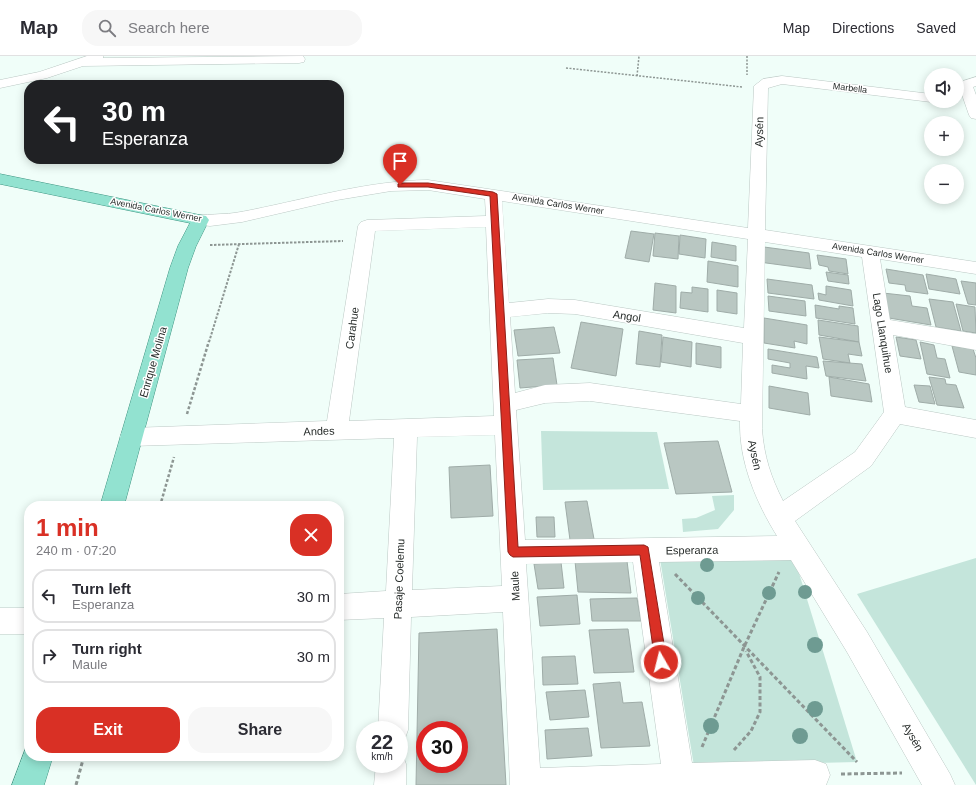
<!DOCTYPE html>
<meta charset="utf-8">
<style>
:root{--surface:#fff;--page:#f7f7f7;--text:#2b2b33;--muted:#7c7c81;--line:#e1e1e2;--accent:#d93025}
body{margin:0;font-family:Arial,sans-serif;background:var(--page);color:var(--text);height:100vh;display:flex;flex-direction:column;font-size:15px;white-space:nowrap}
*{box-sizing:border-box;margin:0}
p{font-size:13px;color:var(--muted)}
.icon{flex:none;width:22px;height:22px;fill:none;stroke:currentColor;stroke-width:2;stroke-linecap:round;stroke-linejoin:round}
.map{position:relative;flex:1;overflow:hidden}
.panel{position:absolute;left:24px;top:445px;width:320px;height:260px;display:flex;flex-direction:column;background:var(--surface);border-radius:16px;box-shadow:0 2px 10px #0003}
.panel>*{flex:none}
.guide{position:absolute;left:24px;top:24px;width:320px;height:84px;border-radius:16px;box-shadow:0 2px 10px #0003;background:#202124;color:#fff;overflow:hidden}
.fabs{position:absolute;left:924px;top:12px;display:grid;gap:8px}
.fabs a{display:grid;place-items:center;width:40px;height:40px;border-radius:50%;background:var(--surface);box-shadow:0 2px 10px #0003;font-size:20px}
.speed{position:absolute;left:356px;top:665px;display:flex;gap:8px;font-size:20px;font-weight:700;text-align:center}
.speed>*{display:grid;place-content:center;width:52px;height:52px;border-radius:50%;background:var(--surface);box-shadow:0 2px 10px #0003;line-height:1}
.speed small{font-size:10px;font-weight:400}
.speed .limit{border:6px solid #d22;background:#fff;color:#111}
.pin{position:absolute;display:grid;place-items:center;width:34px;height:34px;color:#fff;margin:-41px -17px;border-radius:50% 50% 50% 0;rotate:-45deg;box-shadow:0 0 4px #0007}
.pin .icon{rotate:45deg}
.me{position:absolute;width:44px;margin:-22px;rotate:352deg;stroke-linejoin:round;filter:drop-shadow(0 0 3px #0008)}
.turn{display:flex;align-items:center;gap:14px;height:84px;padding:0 12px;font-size:18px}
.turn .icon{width:52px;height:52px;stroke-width:2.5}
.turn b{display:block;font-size:28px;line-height:34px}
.round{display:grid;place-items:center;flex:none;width:42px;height:42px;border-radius:16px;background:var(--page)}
.summary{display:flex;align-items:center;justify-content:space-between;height:68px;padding:0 12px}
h1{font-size:24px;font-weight:700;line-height:30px;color:var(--accent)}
.primary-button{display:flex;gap:8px;margin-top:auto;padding:8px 12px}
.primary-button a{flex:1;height:46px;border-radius:16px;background:var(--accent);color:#fff;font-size:16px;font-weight:700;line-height:46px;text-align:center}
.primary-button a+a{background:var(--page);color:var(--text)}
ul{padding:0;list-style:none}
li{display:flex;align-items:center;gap:12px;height:54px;margin:0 8px 6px;padding:0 4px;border:2px solid var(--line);border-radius:16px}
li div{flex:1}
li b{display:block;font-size:15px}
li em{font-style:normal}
header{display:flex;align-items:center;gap:24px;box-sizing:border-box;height:56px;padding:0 20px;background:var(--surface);border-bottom:1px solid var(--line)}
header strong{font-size:19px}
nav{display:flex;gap:22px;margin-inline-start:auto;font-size:14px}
.search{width:280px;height:36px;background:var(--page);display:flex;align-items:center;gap:10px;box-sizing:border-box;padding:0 14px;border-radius:16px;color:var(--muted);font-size:15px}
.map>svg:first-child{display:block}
.green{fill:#c4e5db}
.building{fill:#b9c7c2;stroke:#9faca8;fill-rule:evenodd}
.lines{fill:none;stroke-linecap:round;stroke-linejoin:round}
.minor-casing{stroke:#bbc8c4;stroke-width:1}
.major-casing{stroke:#3e9582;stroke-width:1}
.path-far3{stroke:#8d9693;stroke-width:1.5;stroke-dasharray:2 1.5;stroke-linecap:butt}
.path-far2{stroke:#8d9693;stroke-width:2;stroke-dasharray:2.5 1.5;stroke-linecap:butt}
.path-far1{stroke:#8d9693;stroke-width:2.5;stroke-dasharray:3 2;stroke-linecap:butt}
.path{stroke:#8d9693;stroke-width:3;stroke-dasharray:4 2.5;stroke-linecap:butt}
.minor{fill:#fff;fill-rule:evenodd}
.major{fill:#92e2d0;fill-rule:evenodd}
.tree{fill:#6e9b92}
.route{fill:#d93025;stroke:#8d1f18}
.labels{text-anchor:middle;stroke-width:3;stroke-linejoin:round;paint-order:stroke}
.far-street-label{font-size:9px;fill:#272c2a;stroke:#fff}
.street-label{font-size:11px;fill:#272c2a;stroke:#fff}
</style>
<header>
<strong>Map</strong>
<div class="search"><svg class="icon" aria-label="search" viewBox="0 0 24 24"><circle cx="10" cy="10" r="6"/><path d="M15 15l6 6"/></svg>Search here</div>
<nav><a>Map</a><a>Directions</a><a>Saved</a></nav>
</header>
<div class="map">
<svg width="976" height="729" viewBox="0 0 976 729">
<rect width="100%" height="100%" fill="#f0fef9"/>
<g class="green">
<polygon points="541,375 657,376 669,433 543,434"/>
<polygon points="734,439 734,454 718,473 683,476 682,463 696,462 715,454 712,440"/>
<polygon points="976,502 976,729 857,538"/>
<polygon points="660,503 795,504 857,706 694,710"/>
</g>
<g class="building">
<polygon points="631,175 654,178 649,206 625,202"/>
<polygon points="655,177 679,180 678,203 653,200"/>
<polygon points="680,179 706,183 705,202 679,198"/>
<polygon points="712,186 736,190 736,205 711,201"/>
<polygon points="764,191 809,197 811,213 759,206"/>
<polygon points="817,199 846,203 848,218 829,215 828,211 819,209"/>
<polygon points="708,205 738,210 738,231 707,226"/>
<polygon points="886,213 923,219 928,238 906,235 905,229 889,227"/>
<polygon points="826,216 848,219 849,228 828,225"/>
<polygon points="926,218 956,223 960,238 929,233"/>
<polygon points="767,223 812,229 814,243 768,237"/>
<polygon points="961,225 976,227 976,249 968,248"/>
<polygon points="655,227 676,230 676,257 653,254"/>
<polygon points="826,230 851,234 853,250 819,244 818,237 826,239"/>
<polygon points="692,231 708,233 708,256 680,252 681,236 692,237"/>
<polygon points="717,234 737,237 737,258 717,255"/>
<polygon points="883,237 910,240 912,250 927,252 931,269 889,262"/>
<polygon points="768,240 805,245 806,260 769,255"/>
<polygon points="929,243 953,246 961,275 936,271"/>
<polygon points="956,248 975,251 976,277 963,275"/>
<polygon points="815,249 839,253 839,250 853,252 855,268 816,262"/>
<polygon points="764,262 807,269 807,288 794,285 795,292 764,287"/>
<polygon points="818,264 858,270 859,286 819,279"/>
<polygon points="581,266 623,273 616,320 571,312"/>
<polygon points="554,271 560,297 518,300 514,274"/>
<polygon points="639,275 662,279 660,311 636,308"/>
<polygon points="663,281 692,286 691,311 661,306"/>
<polygon points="819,281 859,286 862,300 848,298 850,307 823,303"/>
<polygon points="896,281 916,284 921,303 900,300"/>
<polygon points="920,286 934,289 937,302 945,303 950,322 927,318"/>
<polygon points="696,287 721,291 721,312 696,308"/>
<polygon points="952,290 973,293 976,302 976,319 959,316"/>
<polygon points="768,293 817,301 819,312 806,310 807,323 772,317 772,309 790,312 790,307 768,303"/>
<polygon points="553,302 557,329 520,332 517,304"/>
<polygon points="823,305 862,308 866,325 826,320"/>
<polygon points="829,321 869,328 872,346 831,340"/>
<polygon points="929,321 945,323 946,328 956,329 964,352 937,349"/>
<polygon points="914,329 930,330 935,348 919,346"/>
<polygon points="769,330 808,337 810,359 769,352"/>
<polygon points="718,385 732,436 676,438 664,387"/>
<polygon points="490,409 493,460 451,462 449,411"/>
<polygon points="587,445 594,483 570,484 565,446"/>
<polygon points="536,461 554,461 555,481 537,481"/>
<polygon points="575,505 627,505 631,537 578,536"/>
<polygon points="561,506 564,532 538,533 534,508"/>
<polygon points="577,539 580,568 540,570 537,541"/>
<polygon points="637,542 641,565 592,565 590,543"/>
<path d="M497,573l9,156h-90l3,-152zM425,674h34v34h-34z"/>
<polygon points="628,573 634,616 594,617 589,574"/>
<polygon points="575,600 578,628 543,629 542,601"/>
<polygon points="620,626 623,647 642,646 650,690 601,692 593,628"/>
<polygon points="585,634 589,661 550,664 546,636"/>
<polygon points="588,672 592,700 547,703 545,674"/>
</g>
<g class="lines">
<g class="minor-casing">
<g id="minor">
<polygon points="87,0 103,0 103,2 303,0 305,3 304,6 299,7 83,10 47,22 0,32 0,24 39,16"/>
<path d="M782,20l149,18v7h5l-5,1 -149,-18 -14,4 -3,142 211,32v12l-96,-15 10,61 86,14v16l-83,-15 12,72 71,13v18l-76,-14 -29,42 -76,55 72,111 83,142 5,11h-33l-75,-133 -56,-92 -132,2 33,201 123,-3 11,4 4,11 -4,10h-316l-7,-173 -92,5 -3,113 -4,11 -5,1v-12h-21l6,-112 -45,2v-26l47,-3 8,-153 -263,8 -8,-2 -3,-7 3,-7 8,-2 196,-7 31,-195 3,-4 6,-2 119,-4 -1,-17 -57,-9 -37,1 -54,9 -95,22 -32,4 -16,-2 -3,-4 3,-4c9,-2 18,-1 27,-2 10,0 20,-2 30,-4 60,-12 116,-29 177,-30l320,48 6,-142 9,-7zM502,145l246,38 -4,89 -169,-28 -27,-1 -39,4zM486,171l8,189 -145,5 26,-190zM765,186l97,15 22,155 -29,40 -72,49c-12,-24 -19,-44 -21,-72zM548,257l27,1 168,29 -2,61 -151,-21 -45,2 -30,8 -5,-76zM590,345l150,20c-1,41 16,81 37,115l-252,4 -9,-130 29,-7zM495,379l7,151 -90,4 5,-153zM633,506l28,202 -121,4 -14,-204z"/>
<polygon points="976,21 976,30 973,31 976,39 976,63 971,62 969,59 959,30 963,25"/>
<rect x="0" y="552" width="29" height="26"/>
<polygon points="399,696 402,697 406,708 406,729 374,729 376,708 399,708"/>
</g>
</g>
<g class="major-casing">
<g id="major">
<polygon points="0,118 200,159 206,160 209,164 196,190 188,212 124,450 100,450 170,212 178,190 190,167 0,128"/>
<polygon points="27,689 29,689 29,700 53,700 44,729 12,729"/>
</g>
</g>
<g class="path-far3">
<polyline points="747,0 747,19"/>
<polyline points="566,12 742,31"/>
<polyline points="637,20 639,0"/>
</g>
<g class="path-far2">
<polyline points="210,189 343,185"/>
<polyline points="209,286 239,188"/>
</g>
<g class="path-far1">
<polyline points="187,358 209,285"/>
<polyline points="160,450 174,401"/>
</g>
<g class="path">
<polyline points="675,518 857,706"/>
<polyline points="702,691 744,591 779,516"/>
<polyline points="734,694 751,675 760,656 760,621 746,595"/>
<polyline points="841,718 902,717"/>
<polyline points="76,729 84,700"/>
</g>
<use href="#minor" class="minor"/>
<use href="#major" class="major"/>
</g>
<g class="tree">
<circle cx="707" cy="509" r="7"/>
<circle cx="805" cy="536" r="7"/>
<circle cx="769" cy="537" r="7"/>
<circle cx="698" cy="542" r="7"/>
<circle cx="815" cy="589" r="8"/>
<circle cx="815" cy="653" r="8"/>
<circle cx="711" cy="670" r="8"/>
<circle cx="800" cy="680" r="8"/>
</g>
<polygon class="route" points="400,127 428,127 493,136 497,138 518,491 644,489 648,491 667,606 665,610 661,611 657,610 655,606 640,499 513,501 510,499 508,496 490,140 428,131 398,131 398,128"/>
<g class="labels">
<g class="far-street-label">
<text transform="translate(850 32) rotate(7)" y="3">Marbella</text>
<text transform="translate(558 148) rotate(9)" y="3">Avenida Carlos Werner</text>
<text transform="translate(156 154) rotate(11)" y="3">Avenida Carlos Werner</text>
<text transform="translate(878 197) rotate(9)" y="3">Avenida Carlos Werner</text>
</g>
<g class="street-label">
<text transform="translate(759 76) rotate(-88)" y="4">Aysén</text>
<text transform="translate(627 260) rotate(9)" y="4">Angol</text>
<text transform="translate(352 272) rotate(-82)" y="4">Carahue</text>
<text transform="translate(883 277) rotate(81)" y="4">Lago Llanquihue</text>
<text transform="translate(153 306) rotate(-74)" y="4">Enrique Molina</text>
<text transform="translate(319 375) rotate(-2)" y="4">Andes</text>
<text transform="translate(755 399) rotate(78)" y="4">Aysén</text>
<text transform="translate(692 494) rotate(-1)" y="4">Esperanza</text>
<text transform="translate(399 523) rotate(-88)" y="4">Pasaje Coelemu</text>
<text transform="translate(515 530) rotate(-93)" y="4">Maule</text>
<text transform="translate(913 681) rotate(60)" y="4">Aysén</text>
</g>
</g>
</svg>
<div class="fabs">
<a><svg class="icon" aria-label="sound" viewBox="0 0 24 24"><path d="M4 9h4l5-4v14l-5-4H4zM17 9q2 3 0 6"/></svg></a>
<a>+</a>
<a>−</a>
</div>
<div class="speed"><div>22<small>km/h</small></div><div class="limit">30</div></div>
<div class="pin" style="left:400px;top:129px;background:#d93025"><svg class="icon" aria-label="arrive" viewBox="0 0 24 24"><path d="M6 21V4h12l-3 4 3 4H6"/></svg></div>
<svg class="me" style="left:661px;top:606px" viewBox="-20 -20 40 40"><circle r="17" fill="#d93025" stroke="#fff" stroke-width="3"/><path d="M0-11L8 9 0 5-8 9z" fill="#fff"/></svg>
<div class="guide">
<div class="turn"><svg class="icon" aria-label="left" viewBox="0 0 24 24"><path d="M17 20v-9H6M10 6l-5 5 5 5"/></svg><div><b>30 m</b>Esperanza</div></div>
</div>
<section class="panel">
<div class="summary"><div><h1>1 min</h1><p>240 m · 07:20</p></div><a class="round" style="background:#d93025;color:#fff"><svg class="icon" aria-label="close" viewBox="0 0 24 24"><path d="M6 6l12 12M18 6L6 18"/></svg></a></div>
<ul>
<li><svg class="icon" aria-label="left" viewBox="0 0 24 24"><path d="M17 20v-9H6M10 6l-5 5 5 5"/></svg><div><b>Turn left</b><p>Esperanza</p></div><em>30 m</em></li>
<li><svg class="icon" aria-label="right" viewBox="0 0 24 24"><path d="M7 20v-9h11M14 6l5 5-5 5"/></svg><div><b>Turn right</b><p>Maule</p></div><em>30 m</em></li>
</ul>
<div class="primary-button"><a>Exit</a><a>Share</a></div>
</section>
</div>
